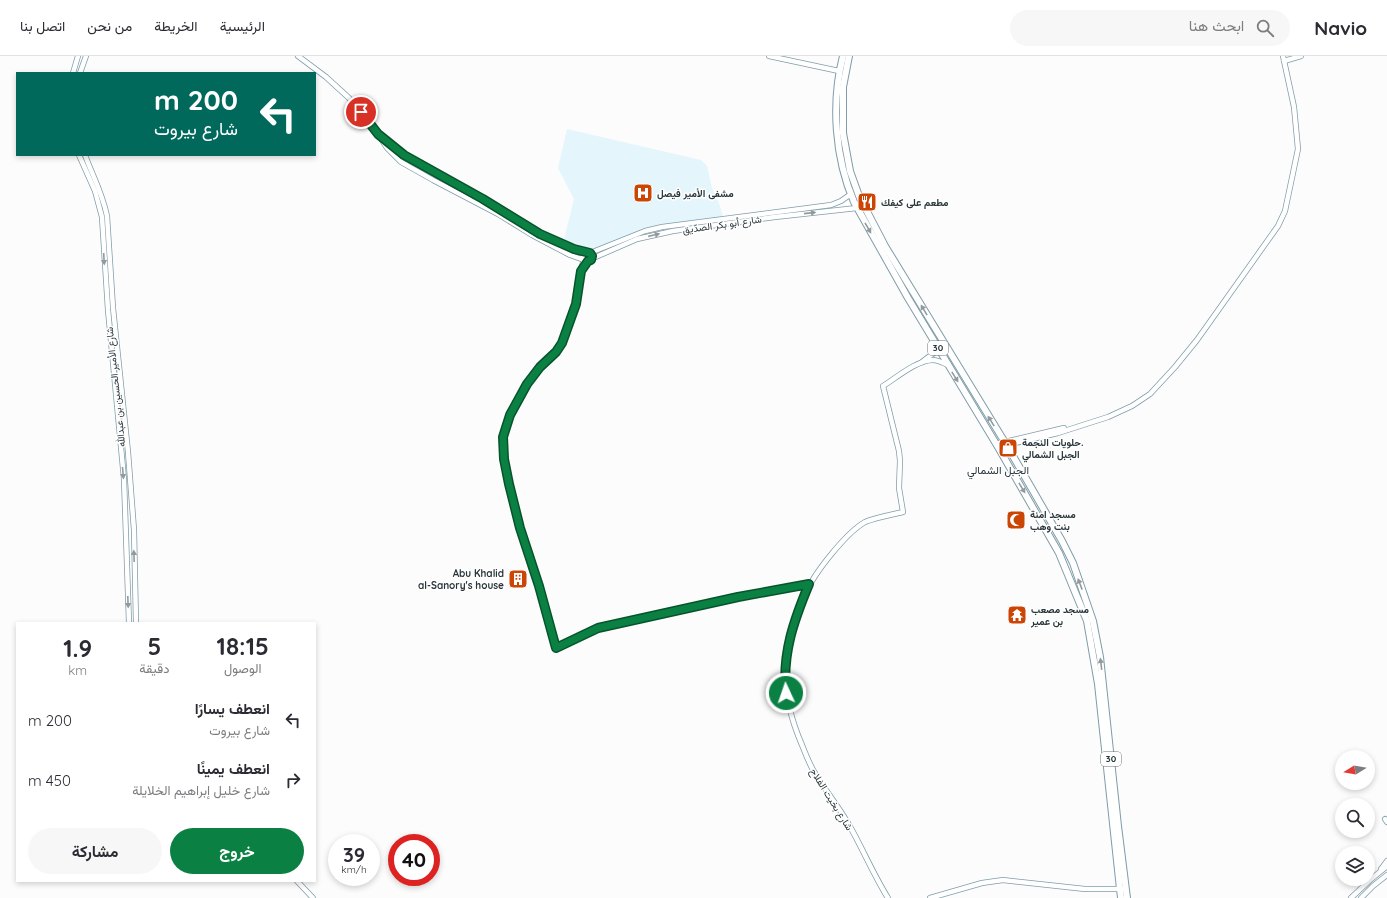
<!DOCTYPE html>
<html lang="ar">
<meta charset="utf-8">
<style>
:root{--surface:#fff;--page:#f7f7f7;--text:#2b2b33;--muted:#7c7c81;--line:#e1e1e2;--accent:#0b8043}
body{margin:0;font-family:Quicksand,Vazirmatn,sans-serif;background:var(--page);color:var(--text);direction:rtl;height:100vh;display:flex;flex-direction:column;font-size:15px;white-space:nowrap}
*{box-sizing:border-box;margin:0}
p{font-size:13px;color:var(--muted)}
.icon{flex:none;width:22px;height:22px;fill:none;stroke:currentColor;stroke-width:2;stroke-linecap:round;stroke-linejoin:round}
.map{position:relative;flex:1;overflow:hidden;direction:ltr}
.side{position:absolute;left:16px;top:566px;width:300px;height:260px;display:flex;flex-direction:column;background:var(--surface);border-radius:0px;box-shadow:0 2px 6px #0003;direction:rtl}
.side>*{flex:none}
.top-card{position:absolute;left:16px;top:16px;width:300px;height:84px;border-radius:0px;box-shadow:0 2px 6px #0003;direction:rtl;background:#00695c;color:#fff;overflow:hidden}
.needle{width:26px;rotate:259deg}
.controls{position:absolute;left:1335px;top:694px;display:grid;gap:8px}
.controls a{display:grid;place-items:center;width:40px;height:40px;border-radius:50%;background:var(--surface);box-shadow:0 2px 6px #0003;font-size:20px}
.speed{position:absolute;left:328px;top:778px;display:flex;gap:8px;font-size:20px;font-weight:700;text-align:center}
.speed>*{display:grid;place-content:center;width:52px;height:52px;border-radius:50%;background:var(--surface);box-shadow:0 2px 6px #0003;line-height:1}
.speed small{font-size:10px;font-weight:400}
.speed .limit{border:6px solid #d22;background:#fff;color:#111}
.pin{position:absolute;display:grid;place-items:center;width:34px;height:34px;color:#fff;margin:-17px;border:2px solid #fff;border-radius:50%;box-shadow:0 1px 4px #0007}
.me{position:absolute;width:44px;margin:-22px;rotate:357deg;stroke-linejoin:round;filter:drop-shadow(0 0 3px #0008)}
.turn{display:flex;align-items:center;gap:14px;height:84px;padding:0 12px;font-size:18px}
.turn .icon{width:52px;height:52px;stroke-width:2.5}
.turn b{display:block;font-size:28px;line-height:34px}
.eta{display:flex;justify-content:space-evenly;align-items:center;height:68px;text-align:center}
.eta b{font-size:24px;font-weight:700;line-height:28px}
.cta{display:flex;gap:8px;margin-top:auto;padding:8px 12px}
.cta a{flex:1;height:46px;border-radius:24px;background:var(--accent);color:#fff;font-size:16px;font-weight:700;line-height:46px;text-align:center}
.cta a+a{background:var(--page);color:var(--text)}
ul{padding:0;list-style:none}
li{display:flex;align-items:center;gap:12px;height:60px;padding:0 12px}
li div{flex:1}
li b{display:block;font-size:15px}
li em{font-style:normal}
header{display:flex;align-items:center;gap:24px;box-sizing:border-box;height:56px;padding:0 20px;background:var(--surface);border-bottom:1px solid var(--line)}
header strong{font-size:19px}
nav{display:flex;gap:22px;margin-inline-start:auto;font-size:14px}
.search{width:280px;height:36px;background:var(--page);display:flex;align-items:center;gap:10px;box-sizing:border-box;padding:0 14px;border-radius:22px;color:var(--muted);font-size:15px}
.map>svg:first-child{display:block}
.built{fill:#e5f5fc}
.lines{fill:none;stroke-linecap:round;stroke-linejoin:round}
.minor-casing{stroke:#7f9da9;stroke-width:6}
.major-casing{stroke:#7f9da9;stroke-width:8}
.minor{stroke:#fff;stroke-width:4.5}
.major{stroke:#fff;stroke-width:6}
.oneway{fill:#949a9c}
.route-casing{stroke:#07532c;stroke-width:10}
.route{stroke:#0b8043;stroke-width:7}
.labels{text-anchor:middle;stroke-width:3;stroke-linejoin:round;paint-order:stroke}
.shield{fill:#fff;stroke:#687275;stroke-width:1}
.shield-label{font-size:9px;font-weight:bold;fill:#28353a}
.poi-label{font-size:10px;font-weight:bold;fill:#28353a;stroke:#fff;text-anchor:start}
.street-label{font-size:10px;fill:#28353a;stroke:#fff}
.neighbourhood-label{font-size:11px;fill:#28353a;stroke:#fff}
</style>
<header>
<strong>Navio</strong>
<div class="search"><svg class="icon" aria-label="search" viewBox="0 0 24 24"><circle cx="10" cy="10" r="6"/><path d="M15 15l6 6"/></svg>ابحث هنا</div>
<nav><a>الرئيسية</a><a>الخريطة</a><a>من نحن</a><a>اتصل بنا</a></nav>
</header>
<div class="map">
<svg width="1387" height="842" viewBox="0 0 1387 842">
<rect width="100%" height="100%" fill="#fcfcfc"/>
<polygon class="built" points="567,73 701,104 707,110 712,132 719,147 723,161 644,172 593,194 564,184 574,143 558,112"/>
<g class="lines">
<g class="minor-casing">
<g id="minor">
<polyline points="298,0 326,21 349,42 378,78 387,92 401,106 433,124 498,158 532,179 570,199 584,204"/>
<polyline points="769,0 839,15"/>
<polyline points="1284,5 1301,0"/>
<polyline points="73,17 78,0"/>
<polyline points="80,17 86,0"/>
<polyline points="380,79 404,99 483,143 526,170 540,179 586,197"/>
<polyline points="79,99 95,135 102,161 108,254 124,423 129,567"/>
<path d="M85,99c8,22 17,37 22,61l6,92 15,144 6,78 2,93"/>
<circle cx="587" cy="201" r="4.5"/>
<polyline points="590,197 645,175 662,171 831,149 841,145 851,138"/>
<polyline points="591,203 637,183 673,175 775,161 857,152"/>
<polyline points="584,204 581,212 576,248 564,282 556,296 540,311 527,328 510,359 503,381 504,403 509,428 524,485 539,530 557,592 597,572 738,541 809,528"/>
<polyline points="922,306 939,293"/>
<polyline points="996,388 1064,372"/>
<polyline points="998,391 1058,377 1108,361 1132,350 1150,338 1175,311 1197,284 1278,170 1285,155 1298,93 1294,51 1283,0"/>
<polyline points="1385,763 1387,766"/>
<polyline points="1381,813 1387,805"/>
<polyline points="297,825 313,842"/>
<path d="M888,842c-15,-24 -26,-51 -40,-75 -10,-17 -22,-32 -32,-48 -6,-9 -10,-20 -14,-30 -25,-58 -20,-94 4,-152 8,-20 40,-60 59,-71 12,-5 26,-7 38,-10l-4,-24 1,-27 -1,-10 -16,-65c13,-8 34,-26 50,-26 5,0 10,3 15,5"/>
<polyline points="930,842 982,827 1003,824 1085,833 1120,833"/>
<polyline points="1351,842 1370,824 1387,810"/>
<polyline points="1361,842 1373,830 1387,819"/>
</g>
</g>
<g class="major-casing">
<g id="major">
<path d="M843,0c-12,47 -8,102 11,146l54,96 90,149 61,106 28,68 11,63 23,214"/>
<polyline points="849,0 843,31 843,77 850,115 859,140 885,190 1009,393 1062,485 1073,507 1093,565 1100,601 1118,770 1127,842"/>
</g>
</g>
<use href="#minor" class="minor"/>
<use href="#major" class="major"/>
</g>
<defs><path id="oneway-solid" d="M-6-.8H1V-3.2L6.5 0L1 3.2V.8H-6Z"/></defs>
<g class="oneway">
<use href="#oneway-solid" transform="translate(810 157) rotate(-6)"/>
<use href="#oneway-solid" transform="translate(868 172) rotate(60)"/>
<use href="#oneway-solid" transform="translate(654 179) rotate(-13)"/>
<use href="#oneway-solid" transform="translate(104 203) rotate(87)"/>
<use href="#oneway-solid" transform="translate(924 254) rotate(-121)"/>
<use href="#oneway-solid" transform="translate(955 321) rotate(58)"/>
<use href="#oneway-solid" transform="translate(991 365) rotate(-122)"/>
<use href="#oneway-solid" transform="translate(123 417) rotate(85)"/>
<use href="#oneway-solid" transform="translate(1022 432) rotate(59)"/>
<use href="#oneway-solid" transform="translate(134 500) rotate(-92)"/>
<use href="#oneway-solid" transform="translate(1080 528) rotate(-111)"/>
<use href="#oneway-solid" transform="translate(128 546) rotate(88)"/>
<use href="#oneway-solid" transform="translate(1101 608) rotate(-97)"/>
</g>
<g class="lines">
<g class="route-casing">
<path id="route" d="M361,56l17,22 26,21 79,44 57,35 34,15 16,4 2,3 -1,4 -3,1 -7,10 -5,33 -14,39 -6,9 -16,15 -13,17 -17,31 -7,22 1,22 5,25 11,44 19,58 17,62 42,-20 140,-31 71,-13c-15,36 -27,69 -23,109"/>
</g>
<use href="#route" class="route"/>
</g>
<defs>
<g id="hospital-square" transform="scale(1)"><rect x="-9" y="-9" width="18" height="18" rx="4" fill="#cb4505" stroke="#fff"/><path d="M-5-5h3v3.5h4V-5h3V5h-3V1.5h-4V5h-3Z" fill="#fff"/></g>
<g id="restaurant-square" transform="scale(1)"><rect x="-9" y="-9" width="18" height="18" rx="4" fill="#cb4505" stroke="#fff"/><path d="M-5-6h1v4h1v-4h1v4h1v-4h1v5L-1.5 .5V6h-2V.5L-5-1ZM5-6V6H3V1.5H1.5Q1.5-4 5-6Z" fill="#fff"/></g>
<g id="shop-square" transform="scale(1)"><rect x="-9" y="-9" width="18" height="18" rx="4" fill="#cb4505" stroke="#fff"/><path d="M-5-2.5h2.3a2.7 3.5 0 0 1 5.4 0H5L5.5 6h-11ZM-1.5-2.5h3a1.5 2.3 0 0 0-3 0Z" fill="#fff"/></g>
<g id="mosque-square" transform="scale(1)"><rect x="-9" y="-9" width="18" height="18" rx="4" fill="#cb4505" stroke="#fff"/><path d="M3.5-4.9A6 6 0 1 0 3.5 4.9A5 5 0 1 1 3.5-4.9Z" fill="#fff"/></g>
<g id="building-square" transform="scale(1)"><rect x="-9" y="-9" width="18" height="18" rx="4" fill="#cb4505" stroke="#fff"/><path d="M-4-6H4V6H1V3H-1V6H-4ZM-2.5-4.3h1.7v1.8h-1.7ZM.8-4.3h1.7v1.8H.8ZM-2.5-1h1.7V.8h-1.7ZM.8-1h1.7V.8H.8Z" fill="#fff"/></g>
<g id="temple-square" transform="scale(1)"><rect x="-9" y="-9" width="18" height="18" rx="4" fill="#cb4505" stroke="#fff"/><path d="M0-6L5-2H3V0L6.5 2.5H4V6H1.5V3h-3V6H-4V2.5H-6.5L-3 0V-2H-5Z" fill="#fff"/></g>
</defs>
<g fill-rule="evenodd">
<use href="#hospital-square" x="643" y="137"/>
<use href="#restaurant-square" x="867" y="146"/>
<use href="#shop-square" x="1008" y="392"/>
<use href="#mosque-square" x="1016" y="464"/>
<use href="#building-square" x="518" y="523"/>
<use href="#temple-square" x="1017" y="559"/>
</g>
<g class="labels">
<g class="shield">
<rect x="928" y="285" width="20" height="14" rx="3"/>
<rect x="1101" y="696" width="20" height="14" rx="3"/>
</g>
<g class="shield-label">
<text x="938" y="295">30</text>
<text x="1111" y="706">30</text>
</g>
<g class="poi-label">
<text x="657" y="141">مشفى الأمير فيصل</text>
<text x="881" y="150">مطعم على كيفك</text>
<text x="1022" y="390">حلويات النجمة.<tspan x="1022" dy="12">الجبل الشمالي</tspan></text>
<text x="1030" y="462">مسجد امنة<tspan x="1030" dy="12">بنت وهب</tspan></text>
<text x="504" y="521" text-anchor="end">Abu Khalid<tspan x="504" dy="12">al-Sanory's house</tspan></text>
<text x="1031" y="557">مسجد مصعب<tspan x="1031" dy="12">بن عمير</tspan></text>
</g>
<g class="street-label">
<text transform="translate(722 168) rotate(-8)" y="4">شارع أبو بكر الصدّيق</text>
<text transform="translate(115 331) rotate(-96)" y="4">شارع الأمير الحسين بن عبدالله</text>
<text transform="translate(832 743) rotate(58)" y="4">شارع بخيت الفلاح</text>
</g>
<g class="neighbourhood-label">
<text x="998" y="418">الجبل الشمالي</text>
</g>
</g>
</svg>
<div class="controls">
<a><svg class="needle" viewBox="-14 -14 28 28"><path d="M0-13l5 13h-10z" fill="#e53935"/><path d="M0 13l5-13h-10z" fill="#7c7c81"/></svg></a>
<a><svg class="icon" aria-label="search" viewBox="0 0 24 24"><circle cx="10" cy="10" r="6"/><path d="M15 15l6 6"/></svg></a>
<a><svg class="icon" aria-label="layers" viewBox="0 0 24 24"><path d="M12 4l9 5-9 5-9-5zM3 14l9 5 9-5"/></svg></a>
</div>
<div class="speed"><div>39<small>km/h</small></div><div class="limit">40</div></div>
<div class="pin" style="left:361px;top:56px;background:#d93025"><svg class="icon" aria-label="arrive" viewBox="0 0 24 24"><path d="M6 21V4h12l-3 4 3 4H6"/></svg></div>
<svg class="me" style="left:786px;top:637px" viewBox="-20 -20 40 40"><circle r="17" fill="#0b8043" stroke="#fff" stroke-width="3"/><path d="M0-11L8 9 0 5-8 9z" fill="#fff"/></svg>
<div class="top-card">
<div class="turn"><svg class="icon" aria-label="left" viewBox="0 0 24 24"><path d="M17 20v-9H6M10 6l-5 5 5 5"/></svg><div><b>200 m</b>شارع بيروت</div></div>
</div>
<section class="side">
<div class="eta">
<div><b>18:15</b><p>الوصول</p></div>
<div><b>5</b><p>دقيقة</p></div>
<div><b>1.9</b><p>km</p></div>
</div>
<ul>
<li><svg class="icon" aria-label="left" viewBox="0 0 24 24"><path d="M17 20v-9H6M10 6l-5 5 5 5"/></svg><div><b>انعطف يسارًا</b><p>شارع بيروت</p></div><em>200 m</em></li>
<li><svg class="icon" aria-label="right" viewBox="0 0 24 24"><path d="M7 20v-9h11M14 6l5 5-5 5"/></svg><div><b>انعطف يمينًا</b><p>شارع خليل إبراهيم الخلايلة</p></div><em>450 m</em></li>
</ul>
<div class="cta"><a>خروج</a><a>مشاركة</a></div>
</section>
</div>
